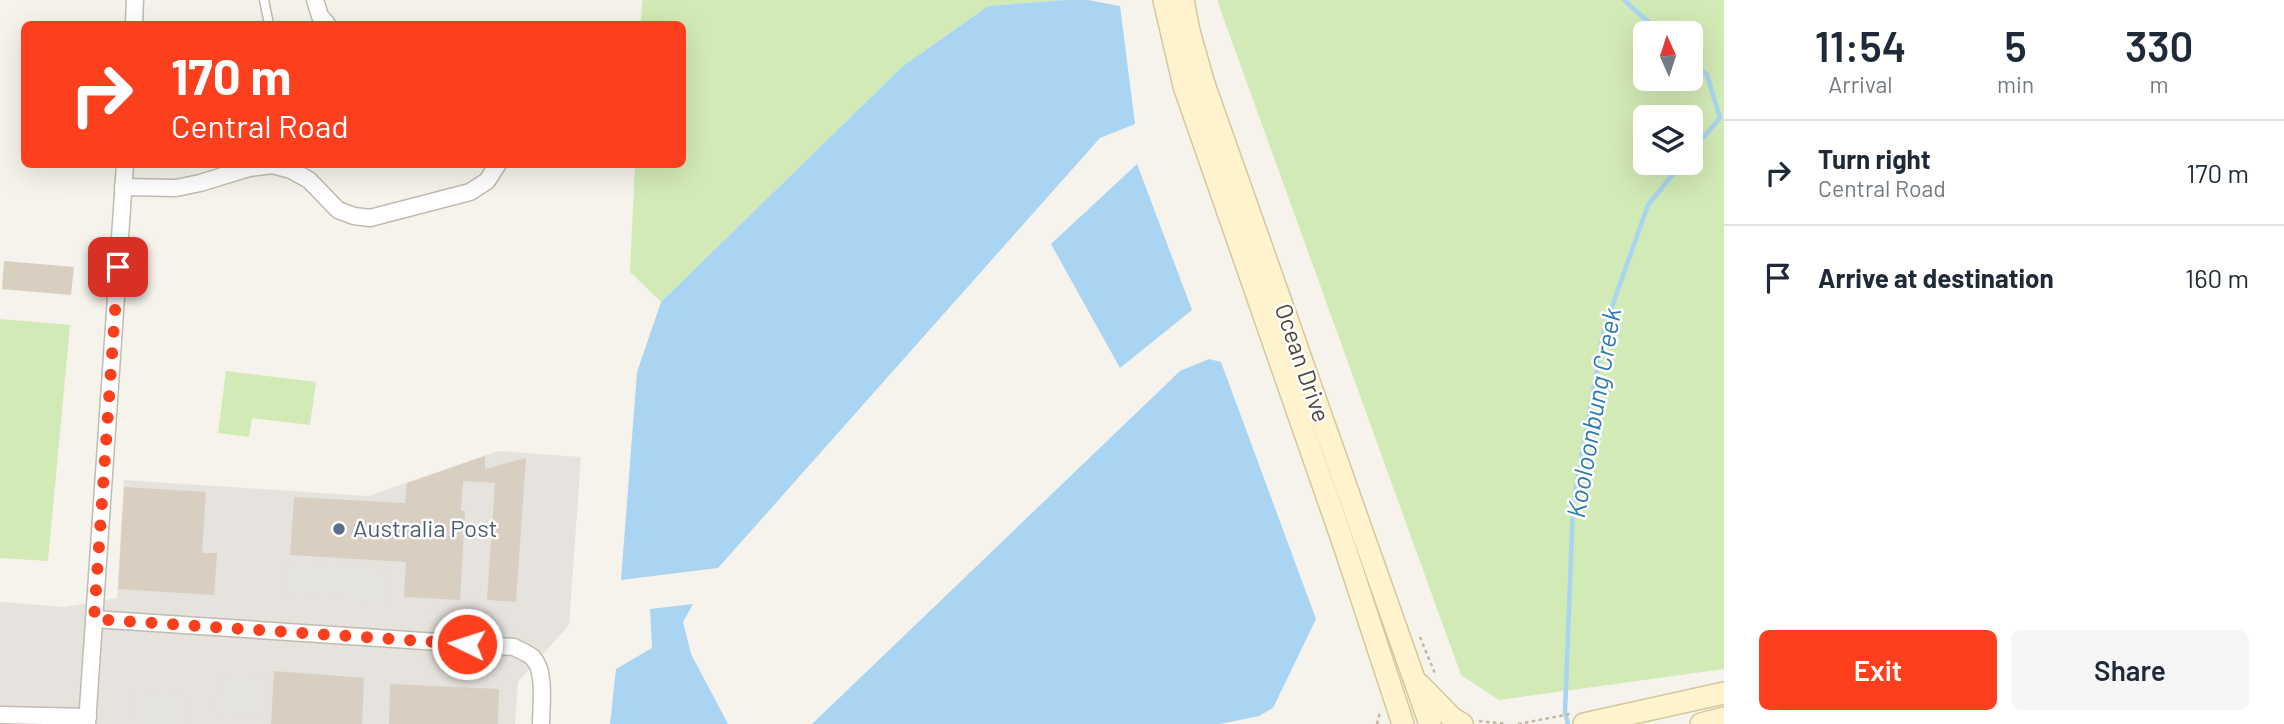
<!DOCTYPE html>
<style>
:root{--surface:#fff;--page:#f6f6f7;--text:#1f2937;--muted:#747a83;--line:#e0e1e3;--accent:#fc3f1d}
body{margin:0;font-family:Barlow,sans-serif;background:var(--page);color:var(--text);height:100vh;display:flex;flex-direction:column;font-size:26px;white-space:nowrap}
*{box-sizing:border-box;margin:0}
p{font-size:23px;color:var(--muted)}
.icon{flex:none;width:38px;height:38px;fill:none;stroke:currentColor;stroke-width:2;stroke-linecap:round;stroke-linejoin:round}
.map{position:relative;flex:1;overflow:hidden}
.side{display:flex;flex-direction:column;background:var(--surface);width:560px}
.side>*{flex:none}
.top-card{position:absolute;left:21px;top:21px;width:665px;height:147px;border-radius:10px;box-shadow:0 7px 28px #0002;background:#fc3f1d;color:#fff;overflow:hidden}
.needle{width:46px;rotate:357deg}
.fabs{position:absolute;left:1633px;top:21px;display:grid;gap:14px}
.fabs a{display:grid;place-items:center;width:70px;height:70px;border-radius:10px;background:var(--surface);box-shadow:0 7px 28px #0002;font-size:35px}
.pin{position:absolute;display:grid;place-items:center;width:60px;height:60px;color:#fff;margin:-30px;border-radius:14px;box-shadow:0 4px 10px #0006}
.me{position:absolute;width:77px;margin:-38px;rotate:274deg;stroke-linejoin:round;filter:drop-shadow(0 0 5px #0008)}
.turn{display:flex;align-items:center;gap:24px;height:147px;padding:0 35px;font-size:32px}
.turn .icon{width:91px;height:91px;stroke-width:2.5}
.turn b{display:block;font-size:49px;line-height:60px}
.eta{display:flex;justify-content:space-evenly;align-items:center;height:119px;text-align:center}
.eta b{font-size:42px;font-weight:600;line-height:49px}
.cta{display:flex;gap:14px;margin-top:auto;padding:14px 35px}
.cta a{flex:1;height:80px;border-radius:10px;background:var(--accent);color:#fff;font-size:28px;font-weight:600;line-height:80px;text-align:center}
.cta a+a{background:var(--page);color:var(--text)}
ul{padding:0;list-style:none}
li{display:flex;align-items:center;gap:21px;height:105px;padding:0 35px;border-top:2px solid var(--line)}
li div{flex:1}
li b{display:block;font-size:26px}
li em{font-style:normal}
main{display:flex;flex:1;min-height:0}
.map>svg:first-child{display:block}
.industrial{fill:#e6e2dd}
.green{fill:#d2eab5;fill-rule:evenodd}
.parking{fill:#e5e3e0}
.water{fill:#a9d4f2}
.lines{fill:none;stroke-linecap:round;stroke-linejoin:round}
.stream{stroke:#a9d4f2;stroke-width:4.5}
.building{fill:#d8cfc1}
.service-casing{stroke:#c2bbae;stroke-width:11}
.minor-casing{stroke:#c2bbae;stroke-width:19}
.secondary-casing{stroke:#d6c79b;stroke-width:24}
.path{stroke:#c4b79f;stroke-width:2.5;stroke-dasharray:3.5 3.5;stroke-linecap:butt}
.service{stroke:#fff;stroke-width:8}
.minor{stroke:#fff;stroke-width:16}
.secondary{stroke:#fff3cd;stroke-width:21}
.route{stroke:#fc3f1d;stroke-width:12;stroke-dasharray:0 21.6}
.service-dot{fill:#5c6f8a;stroke:#fff;stroke-width:2.5}
.labels{text-anchor:middle;stroke-width:5;stroke-linejoin:round;paint-order:stroke}
.street-label{font-size:24px;fill:#4b4439;stroke:#fff}
.service-label{font-size:24px;fill:#4e5e75;stroke:#fff;text-anchor:start}
.water-label{font-size:26px;font-style:italic;fill:#2e7ab2;stroke:#fff}
</style>
<main>
<div class="map">
<svg width="1724" height="724" viewBox="0 0 1724 724">
<rect width="100%" height="100%" fill="#f6f3ec"/>
<polygon class="industrial" points="498,451 581,457 569,625 518,682 515,724 0,724 0,602 65,607 117,598 124,480 368,496"/>
<g class="green">
<polygon points="642,0 1065,0 988,6 903,66 661,302 630,272 635,165 682,164 682,24 641,24"/>
<path d="M1217,0h507v669l-225,31 -38,-25zM1645,33h45v46h-45zM1645,117h45v46h-45z"/>
<polygon points="0,319 70,325 48,561 0,558"/>
<polygon points="226,371 316,382 310,425 252,418 249,437 218,433"/>
</g>
<g class="parking">
<polygon points="287,562 388,569 385,603 285,595"/>
<polygon points="218,673 269,676 267,715 215,712"/>
<polygon points="136,690 186,692 184,724 134,724"/>
</g>
<g class="water">
<polygon points="1065,0 1088,0 1120,6 1135,124 1100,138 718,568 621,580 637,372 661,302 903,66 988,6"/>
<polygon points="1137,164 1192,310 1120,368 1051,244"/>
<polygon points="1209,359 1221,362 1316,619 1273,708 1259,716 1220,724 812,724 1180,371"/>
<polygon points="693,604 683,622 691,654 728,724 610,724 616,669 652,648 650,609"/>
</g>
<g class="lines">
<g class="stream">
<polyline points="1624,0 1661,33"/>
<polyline points="1690,60 1707,75 1720,118 1690,153"/>
<polyline points="1568,724 1565,712 1573,505 1604,329 1648,205 1682,163"/>
</g>
</g>
<g class="building">
<polygon points="4,261 74,267 71,295 2,289"/>
<polygon points="485,456 485,469 526,458 516,602 487,600 495,483 463,481 461,511 465,511 460,600 404,597 406,562 290,555 294,497 405,503 407,483"/>
<polygon points="124,487 206,492 202,553 217,553 214,595 118,589"/>
<polygon points="274,671 364,678 362,724 271,724"/>
<polygon points="390,684 499,689 498,724 389,724"/>
</g>
<g class="lines">
<g class="service-casing">
<polyline id="service" points="264,0 269,24"/>
</g>
<g class="minor-casing">
<g id="minor">
<polyline points="315,0 320,16 327,24"/>
<polyline points="134,24 135,0"/>
<polyline points="123,187 176,188 200,183 249,168 272,165 291,170 309,180 338,210 354,216 370,218 470,192 487,181 498,164"/>
<path d="M94,619l420,28c5,3 14,6 19,11 13,13 8,49 8,66"/>
<polyline points="0,715 88,717"/>
<polyline points="87,724 125,164"/>
</g>
</g>
<g class="secondary-casing">
<g id="secondary">
<polyline points="1164,0 1184,86 1345,548 1403,724"/>
<polyline points="1183,0 1189,31 1204,84 1430,724"/>
<polyline points="1420,685 1452,718 1462,724"/>
<polyline points="1584,724 1724,693"/>
<polyline points="1701,724 1724,718"/>
</g>
</g>
<g class="path">
<polyline points="1420,637 1436,676"/>
<polyline points="1479,721 1507,724"/>
<polyline points="1377,724 1380,712"/>
<polyline points="1518,724 1570,714"/>
</g>
<use href="#service" class="service"/>
<use href="#minor" class="minor"/>
<use href="#secondary" class="secondary"/>
</g>
<g class="lines">
<polyline class="route" points="118,267 94,619 467,644"/>
</g>
<circle class="service-dot" cx="339" cy="529" r="7"/>
<g class="labels">
<g class="street-label">
<text transform="translate(1302 363) rotate(71)" y="8">Ocean Drive</text>
</g>
<g class="service-label">
<text x="353" y="537">Australia Post</text>
</g>
<g class="water-label">
<text transform="translate(1594 413) rotate(-80)" y="9">Kooloonbung Creek</text>
</g>
</g>
</svg>
<div class="fabs">
<a><svg class="needle" viewBox="-14 -14 28 28"><path d="M0-13l5 13h-10z" fill="#e53935"/><path d="M0 13l5-13h-10z" fill="#747a83"/></svg></a>
<a><svg class="icon" aria-label="layers" viewBox="0 0 24 24"><path d="M12 4l9 5-9 5-9-5zM3 14l9 5 9-5"/></svg></a>
</div>
<div class="pin" style="left:118px;top:267px;background:#d93025"><svg class="icon" aria-label="arrive" viewBox="0 0 24 24"><path d="M6 21V4h12l-3 4 3 4H6"/></svg></div>
<svg class="me" style="left:467px;top:644px" viewBox="-20 -20 40 40"><circle r="17" fill="#fc3f1d" stroke="#fff" stroke-width="3"/><path d="M0-11L8 9 0 5-8 9z" fill="#fff"/></svg>
<div class="top-card">
<div class="turn"><svg class="icon" aria-label="right" viewBox="0 0 24 24"><path d="M7 20v-9h11M14 6l5 5-5 5"/></svg><div><b>170 m</b>Central Road</div></div>
</div>
</div>
<section class="side">
<div class="eta">
<div><b>11:54</b><p>Arrival</p></div>
<div><b>5</b><p>min</p></div>
<div><b>330</b><p>m</p></div>
</div>
<ul>
<li><svg class="icon" aria-label="right" viewBox="0 0 24 24"><path d="M7 20v-9h11M14 6l5 5-5 5"/></svg><div><b>Turn right</b><p>Central Road</p></div><em>170 m</em></li>
<li><svg class="icon" aria-label="arrive" viewBox="0 0 24 24"><path d="M6 21V4h12l-3 4 3 4H6"/></svg><div><b>Arrive at destination</b></div><em>160 m</em></li>
</ul>
<div class="cta"><a>Exit</a><a>Share</a></div>
</section>
</main>
